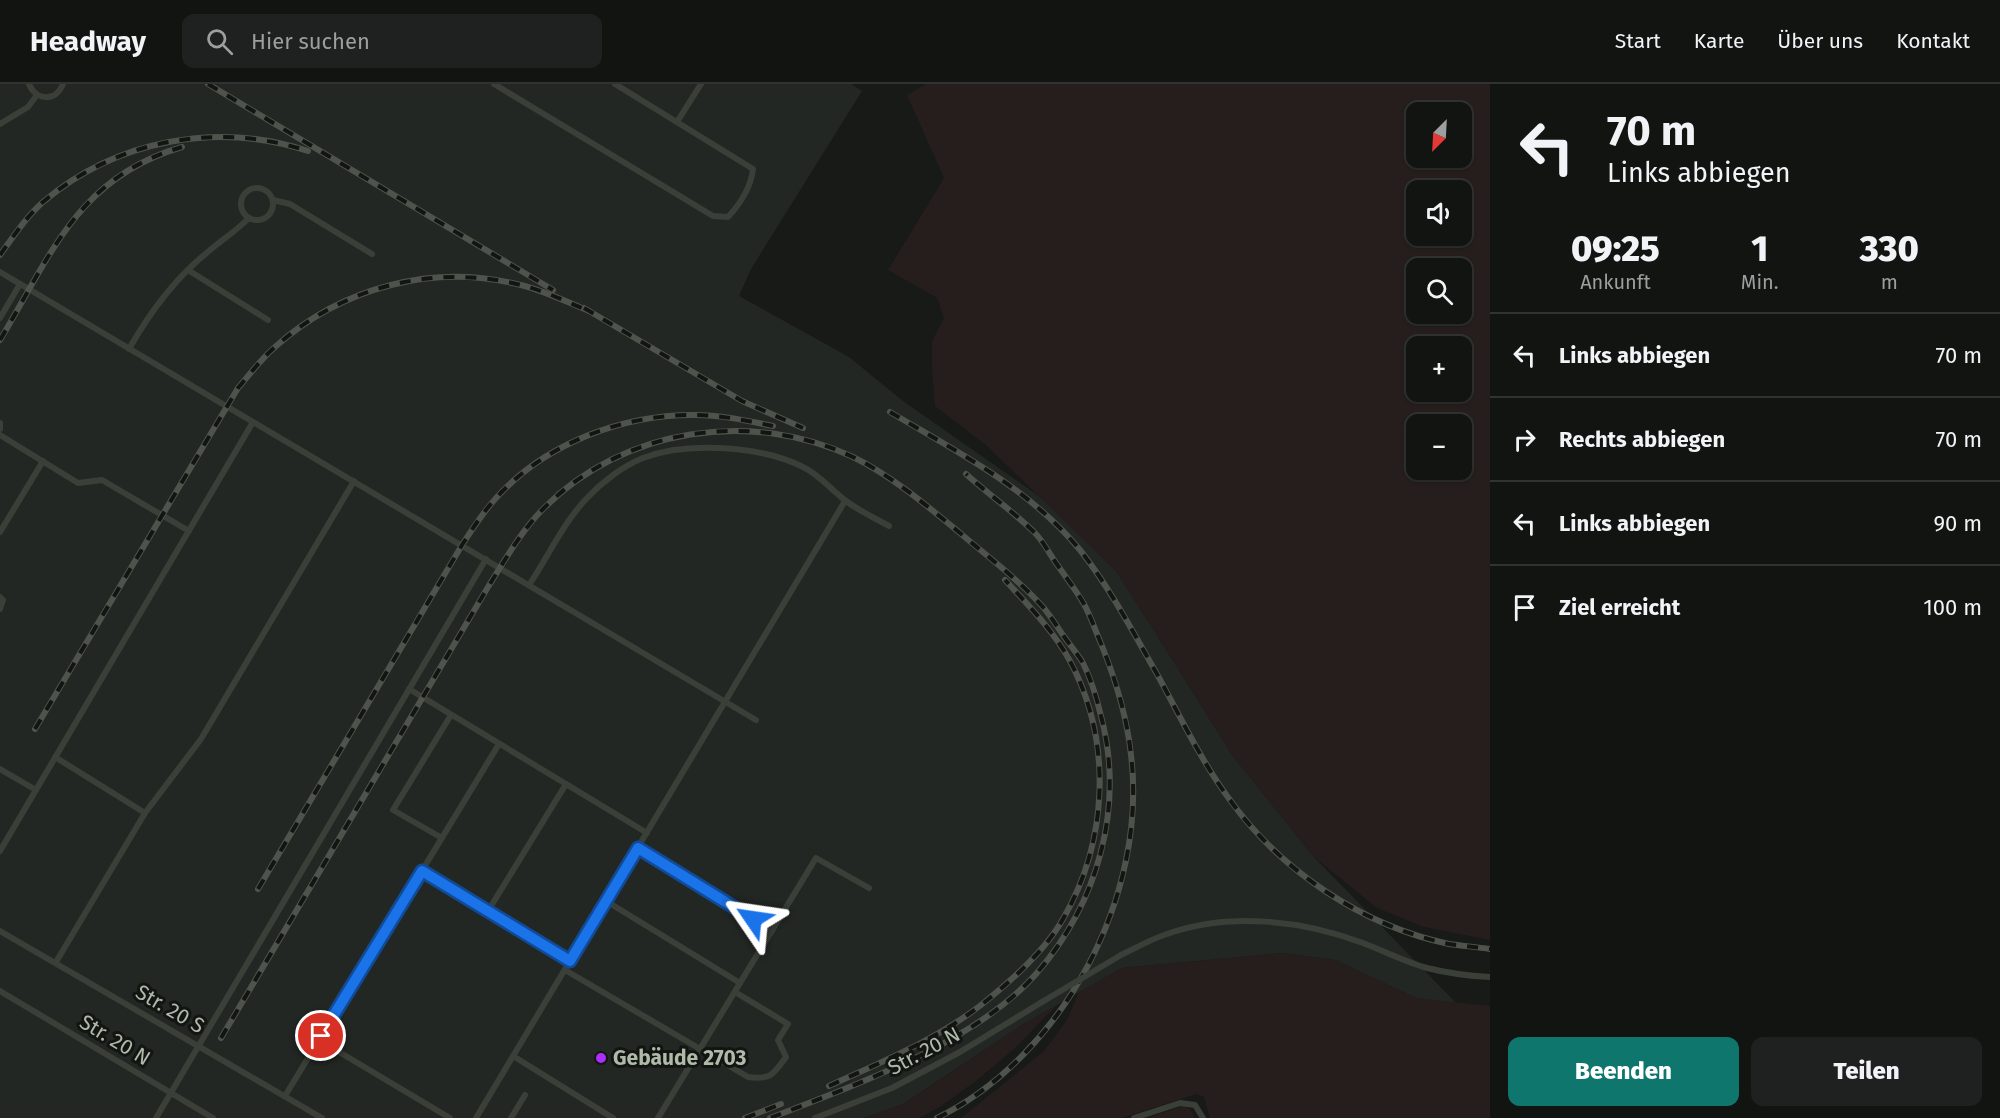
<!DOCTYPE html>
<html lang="de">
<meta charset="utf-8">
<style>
:root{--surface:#111411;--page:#1e211f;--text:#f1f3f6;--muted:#9c9e9f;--line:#303331;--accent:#0f766e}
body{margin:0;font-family:"Fira Sans",sans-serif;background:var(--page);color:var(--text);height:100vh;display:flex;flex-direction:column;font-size:22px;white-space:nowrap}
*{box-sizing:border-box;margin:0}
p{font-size:20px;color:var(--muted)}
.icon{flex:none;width:33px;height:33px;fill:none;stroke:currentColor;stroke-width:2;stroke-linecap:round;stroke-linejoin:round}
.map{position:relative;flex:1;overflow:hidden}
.sheet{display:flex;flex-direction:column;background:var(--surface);width:510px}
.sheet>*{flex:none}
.guide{background:#111411;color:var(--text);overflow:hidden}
.needle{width:39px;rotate:204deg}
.tools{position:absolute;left:1406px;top:18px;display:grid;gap:12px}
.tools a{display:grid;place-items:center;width:66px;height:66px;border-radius:12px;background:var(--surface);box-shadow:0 2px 4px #0004,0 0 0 2px var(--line);font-size:30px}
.pin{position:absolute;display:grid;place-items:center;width:51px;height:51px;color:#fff;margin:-26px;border:3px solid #fff;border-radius:50%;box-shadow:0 2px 6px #0007}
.me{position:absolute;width:66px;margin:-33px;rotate:302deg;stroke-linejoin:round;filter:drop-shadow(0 0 4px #0008)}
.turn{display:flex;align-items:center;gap:21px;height:126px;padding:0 18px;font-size:27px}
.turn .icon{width:78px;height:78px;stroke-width:2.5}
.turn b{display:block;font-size:42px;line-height:51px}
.eta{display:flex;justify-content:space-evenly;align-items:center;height:102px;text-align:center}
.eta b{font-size:36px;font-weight:800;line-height:42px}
.cta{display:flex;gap:12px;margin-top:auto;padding:12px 18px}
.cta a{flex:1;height:69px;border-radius:12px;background:var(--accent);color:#fff;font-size:24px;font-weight:800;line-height:69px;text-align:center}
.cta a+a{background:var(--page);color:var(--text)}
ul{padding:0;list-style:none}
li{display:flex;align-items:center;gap:18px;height:84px;padding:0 18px;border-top:2px solid var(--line)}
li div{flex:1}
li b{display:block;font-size:22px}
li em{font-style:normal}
header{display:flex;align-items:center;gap:36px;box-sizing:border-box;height:84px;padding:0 30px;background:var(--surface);border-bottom:2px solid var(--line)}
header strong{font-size:28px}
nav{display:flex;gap:33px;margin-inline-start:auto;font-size:21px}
.search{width:420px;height:54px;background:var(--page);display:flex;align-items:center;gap:15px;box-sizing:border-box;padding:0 21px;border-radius:12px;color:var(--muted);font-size:22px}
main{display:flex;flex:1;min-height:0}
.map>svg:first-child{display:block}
.built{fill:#232723}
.green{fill:#251e1d;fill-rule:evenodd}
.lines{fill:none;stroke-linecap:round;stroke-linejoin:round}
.lane{stroke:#3a3f38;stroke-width:6}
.rail-casing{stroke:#4e544b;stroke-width:6}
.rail{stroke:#121512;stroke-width:4;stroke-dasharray:11;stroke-linecap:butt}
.lane-bridge{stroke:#3a3f38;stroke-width:6}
.route-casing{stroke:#114b97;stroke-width:15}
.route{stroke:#1a73e8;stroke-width:10}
.poi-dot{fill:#ac2efb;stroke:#121512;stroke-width:2}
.labels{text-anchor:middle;stroke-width:6;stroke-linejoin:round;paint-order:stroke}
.street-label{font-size:21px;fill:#afbaa9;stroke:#121512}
.poi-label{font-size:21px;font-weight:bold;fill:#afbaa9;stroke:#121512;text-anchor:start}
</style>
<header>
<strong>Headway</strong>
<div class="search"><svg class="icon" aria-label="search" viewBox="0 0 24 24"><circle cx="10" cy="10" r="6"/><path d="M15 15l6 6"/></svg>Hier suchen</div>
<nav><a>Start</a><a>Karte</a><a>Über uns</a><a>Kontakt</a></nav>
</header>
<main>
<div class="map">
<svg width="1490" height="1034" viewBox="0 0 1490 1034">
<rect width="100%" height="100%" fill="#171a17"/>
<polygon class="built" points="0,0 851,0 862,7 751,185 739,212 849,273 903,317 1043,415 1117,488 1233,672 1314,773 1456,919 1416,914 1335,876 1282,869 1122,884 1022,941 903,1020 864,1034 0,1034"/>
<g class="green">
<path d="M926,0h564v856l-66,-13 -47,-19 -63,-51 -81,-101 -116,-184 -130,-126 -52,-40 -3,-37v-28l12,-23 -7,-20 -49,-28 56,-92 -37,-83zM1461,28v46h-45v-46zM1416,106h45v46h-45zM1416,184h45v46h-45zM1461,262v46h-45v-46zM1416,340h45v46h-45z"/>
<polygon points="1282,869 1335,876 1416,914 1490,922 1490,1034 1210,1034 1204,1013 1196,1010 1122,1034 961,1034 1044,967 1067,936 1079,908 1122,884"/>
<polygon points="1058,920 1015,964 976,997 941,1022 920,1034 864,1034 903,1020 1022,941"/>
<polygon points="1183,1022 1190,1025 1195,1034 1147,1034"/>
</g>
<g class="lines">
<g class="lane">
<path d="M29,0c7,17 27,18 34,0"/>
<path d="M494,0l219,132 15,1c12,-13 23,-30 25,-48l-138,-85"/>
<polyline points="677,38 701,0"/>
<polyline points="0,40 28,23 37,11"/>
<circle cx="257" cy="120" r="16"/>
<polyline points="273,116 290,120 372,170"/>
<polyline points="188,186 268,236"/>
<polyline points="0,188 756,636"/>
<polyline points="0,234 20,200"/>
<path d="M129,265c21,-37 47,-72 80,-98 14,-12 27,-20 40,-33"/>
<polyline points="0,339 0,345"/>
<polyline points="0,351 78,399 102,396 189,447"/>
<polyline points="0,448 43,377"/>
<path d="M529,501c19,-28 34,-62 58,-87 15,-16 36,-32 56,-40 44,-17 118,-12 160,9 17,8 28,23 43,34 13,10 29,17 43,25"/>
<polyline points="0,513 3,516 0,525"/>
<polyline points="409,605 647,749"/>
<polyline points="55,673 145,729"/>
<polyline points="0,685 36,706"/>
<polyline points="442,754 393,726 451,631"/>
<polyline points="638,764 772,847"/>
<polyline points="0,767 253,338"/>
<polyline points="421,787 570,877"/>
<polyline points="606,817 740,899"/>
<polyline points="488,827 566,700"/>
<polyline points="0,847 322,1034"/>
<path d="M1121,871c15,-7 30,-16 46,-21 62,-22 135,-14 196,9 21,8 42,19 64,25 20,5 43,8 63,9"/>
<polyline points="56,878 145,729 201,655 354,397"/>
<path d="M565,886l183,107c23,3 25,-2 38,-20l-8,-17 10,-16 -53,-32"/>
<polyline points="0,907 213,1034"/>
<polyline points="319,956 450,1034"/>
<polyline points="513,972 613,1034"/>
<polyline points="285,1012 499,660"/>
<polyline points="156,1034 486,475"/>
<polyline points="476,1034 845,417"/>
<polyline points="511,1034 525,1011"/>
<polyline points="658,1034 816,774 869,804"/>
<polyline points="815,1034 892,1004 960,968 1042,918"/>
<polyline points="1134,1034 1180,1019 1195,1021 1203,1034"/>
</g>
<g class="rail-casing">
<g id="rail">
<polyline points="208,0 553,206"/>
<path d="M0,171c13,-18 26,-38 43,-53 73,-62 174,-81 265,-51"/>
<polyline points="584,224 742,317 803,344"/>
<path d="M0,256c51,-85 78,-163 182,-193"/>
<path d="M890,328c67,40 139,76 190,138 30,38 53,82 77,124 23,42 44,87 73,126 51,71 133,126 219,144 14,2 28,3 41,5"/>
<path d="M35,645l203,-341c12,-14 23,-29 37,-41 67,-60 158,-84 246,-62 24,6 46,17 68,26"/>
<path d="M258,805l204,-344c11,-17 21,-33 35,-48 49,-54 127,-83 199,-82 26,0 52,6 77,11"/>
<path d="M221,954l267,-451c17,-27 33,-56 56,-79 80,-80 207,-99 309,-51 39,19 73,48 107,76 28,24 58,46 83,74 7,8 13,18 20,28 6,9 14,18 20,28 8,16 14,36 18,53 24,91 -3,187 -65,258 -61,69 -181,111 -266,144"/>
<path d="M829,1002c52,-24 107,-46 152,-81 29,-23 64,-54 82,-86 45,-78 50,-177 7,-258 -17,-31 -42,-56 -65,-81"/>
<polyline points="745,1034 781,1020"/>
<path d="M937,1034c127,-62 211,-224 194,-363 -4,-38 -15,-74 -29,-109 -6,-14 -11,-29 -18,-42 -8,-14 -19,-28 -28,-41 -7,-10 -13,-22 -21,-30 -21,-21 -47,-39 -69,-59"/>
</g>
</g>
<use href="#rail" class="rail"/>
<polyline class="lane-bridge" points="1042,918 1121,871"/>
</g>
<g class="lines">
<g class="route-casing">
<polyline id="route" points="321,952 422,787 570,877 638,764 753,835"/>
</g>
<use href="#route" class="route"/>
</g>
<circle class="poi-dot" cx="601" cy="974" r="6"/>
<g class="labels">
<g class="street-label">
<text transform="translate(170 925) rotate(30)" y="7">Str. 20 S</text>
<text transform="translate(115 956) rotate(31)" y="7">Str. 20 N</text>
<text transform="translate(924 967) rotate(-28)" y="7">Str. 20 N</text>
</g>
<g class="poi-label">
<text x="613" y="981">Gebäude 2703</text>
</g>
</g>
</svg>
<div class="tools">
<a><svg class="needle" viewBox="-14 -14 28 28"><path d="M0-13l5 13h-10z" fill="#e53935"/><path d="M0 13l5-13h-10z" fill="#9c9e9f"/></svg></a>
<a><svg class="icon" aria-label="sound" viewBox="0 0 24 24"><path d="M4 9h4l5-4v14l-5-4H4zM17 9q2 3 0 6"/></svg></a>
<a><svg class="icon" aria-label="search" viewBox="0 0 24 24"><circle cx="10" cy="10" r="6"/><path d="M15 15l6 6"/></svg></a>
<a>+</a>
<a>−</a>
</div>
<div class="pin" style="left:321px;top:952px;background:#d93025"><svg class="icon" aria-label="arrive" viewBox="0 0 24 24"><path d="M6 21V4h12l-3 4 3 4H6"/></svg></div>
<svg class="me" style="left:753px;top:835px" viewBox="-20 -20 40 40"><path d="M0-17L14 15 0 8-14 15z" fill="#1a73e8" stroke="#fff" stroke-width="4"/></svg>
</div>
<section class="sheet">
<div class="guide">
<div class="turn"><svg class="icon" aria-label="left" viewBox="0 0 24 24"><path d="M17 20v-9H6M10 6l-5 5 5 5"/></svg><div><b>70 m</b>Links abbiegen</div></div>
</div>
<div class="eta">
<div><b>09:25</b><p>Ankunft</p></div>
<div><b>1</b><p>Min.</p></div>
<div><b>330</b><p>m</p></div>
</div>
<ul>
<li><svg class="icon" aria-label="left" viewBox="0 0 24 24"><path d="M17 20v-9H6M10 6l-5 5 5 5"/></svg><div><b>Links abbiegen</b></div><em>70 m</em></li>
<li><svg class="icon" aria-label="right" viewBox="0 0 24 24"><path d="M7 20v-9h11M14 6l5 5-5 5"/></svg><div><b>Rechts abbiegen</b></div><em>70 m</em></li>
<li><svg class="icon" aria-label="left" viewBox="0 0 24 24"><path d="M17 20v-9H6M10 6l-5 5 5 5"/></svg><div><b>Links abbiegen</b></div><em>90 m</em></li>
<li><svg class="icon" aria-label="arrive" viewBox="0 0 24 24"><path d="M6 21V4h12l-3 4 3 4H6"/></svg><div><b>Ziel erreicht</b></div><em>100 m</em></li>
</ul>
<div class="cta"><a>Beenden</a><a>Teilen</a></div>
</section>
</main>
